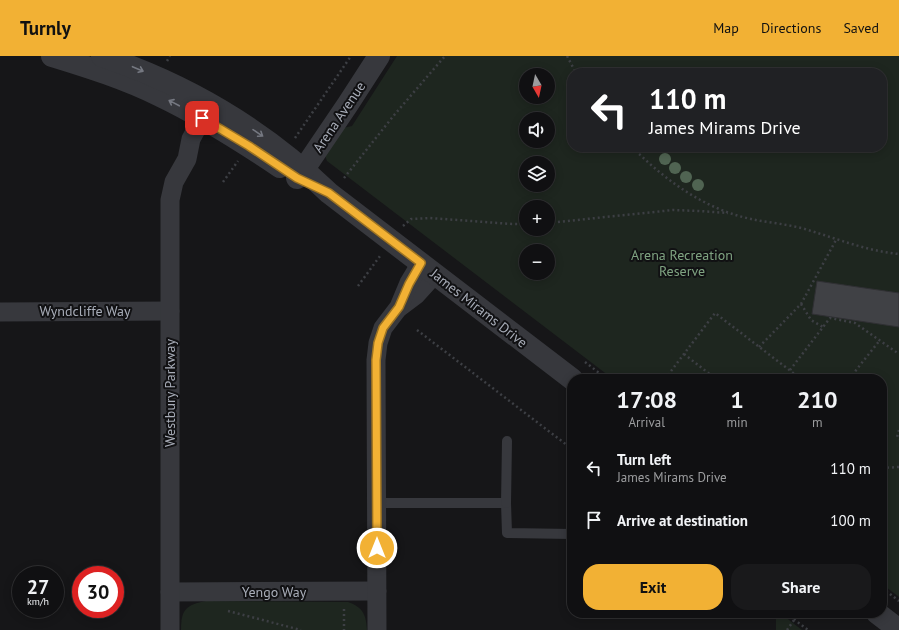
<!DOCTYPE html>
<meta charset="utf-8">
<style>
:root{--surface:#101012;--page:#19191b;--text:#f1f3f6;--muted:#9c9d9f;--line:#303032;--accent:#f2b134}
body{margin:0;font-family:"PT Sans",sans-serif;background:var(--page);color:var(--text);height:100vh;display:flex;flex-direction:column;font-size:15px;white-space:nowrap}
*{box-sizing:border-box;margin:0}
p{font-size:13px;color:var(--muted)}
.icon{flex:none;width:22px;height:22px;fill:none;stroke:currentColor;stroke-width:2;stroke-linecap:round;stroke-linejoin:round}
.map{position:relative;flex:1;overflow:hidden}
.drawer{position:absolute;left:567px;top:318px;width:320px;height:244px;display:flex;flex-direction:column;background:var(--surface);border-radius:16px;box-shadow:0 2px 10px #0003,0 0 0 1px var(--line)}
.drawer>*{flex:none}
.guide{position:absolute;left:567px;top:12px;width:320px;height:84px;border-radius:16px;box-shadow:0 2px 10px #0003,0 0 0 1px var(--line);background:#202124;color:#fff;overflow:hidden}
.needle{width:26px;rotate:171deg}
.buttons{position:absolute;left:519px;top:12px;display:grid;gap:8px}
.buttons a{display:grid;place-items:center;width:36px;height:36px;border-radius:50%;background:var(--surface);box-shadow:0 2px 10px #0003,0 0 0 1px var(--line);font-size:20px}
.speed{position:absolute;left:12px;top:510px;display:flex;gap:8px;font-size:20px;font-weight:700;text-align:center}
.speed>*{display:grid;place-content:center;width:52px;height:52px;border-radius:50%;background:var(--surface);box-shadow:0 2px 10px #0003,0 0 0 1px var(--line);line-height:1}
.speed small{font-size:10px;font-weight:400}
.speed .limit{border:6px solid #d22;background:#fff;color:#111}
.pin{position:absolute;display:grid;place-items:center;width:34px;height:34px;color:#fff;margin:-17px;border-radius:8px;box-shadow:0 2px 6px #0006}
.me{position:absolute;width:44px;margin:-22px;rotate:0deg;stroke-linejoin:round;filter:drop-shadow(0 0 3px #0008)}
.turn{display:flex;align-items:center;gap:14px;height:84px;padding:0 16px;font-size:18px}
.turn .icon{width:52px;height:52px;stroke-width:2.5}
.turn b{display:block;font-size:28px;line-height:34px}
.eta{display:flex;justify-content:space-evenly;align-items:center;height:68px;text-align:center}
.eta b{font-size:24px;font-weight:800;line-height:28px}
.action{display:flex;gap:8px;margin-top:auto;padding:8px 16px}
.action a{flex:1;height:46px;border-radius:16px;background:var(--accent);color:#111;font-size:16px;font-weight:800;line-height:46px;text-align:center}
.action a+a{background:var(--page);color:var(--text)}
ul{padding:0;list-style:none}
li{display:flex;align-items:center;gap:12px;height:52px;padding:0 16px}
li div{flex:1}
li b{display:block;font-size:15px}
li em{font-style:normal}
header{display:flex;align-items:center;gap:24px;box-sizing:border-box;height:56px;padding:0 20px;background:var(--accent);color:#111}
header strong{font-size:19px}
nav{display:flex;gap:22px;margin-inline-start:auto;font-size:14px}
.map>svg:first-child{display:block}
.green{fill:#1e261f;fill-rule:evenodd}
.building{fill:#404145;stroke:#303034}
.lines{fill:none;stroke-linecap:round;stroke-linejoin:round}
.path{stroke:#3d3f44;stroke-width:2.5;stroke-dasharray:2 3;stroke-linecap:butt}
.service{stroke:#37383d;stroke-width:10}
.minor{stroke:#37383d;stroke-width:19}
.tertiary{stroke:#37383d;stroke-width:22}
.tree{fill:#506452}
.oneway{stroke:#757881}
.route-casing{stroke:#9d7322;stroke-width:10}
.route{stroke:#f2b134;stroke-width:7}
.labels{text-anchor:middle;stroke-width:4;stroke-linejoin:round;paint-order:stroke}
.street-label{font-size:14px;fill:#a8adb8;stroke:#111113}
.park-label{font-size:14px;fill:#7fa381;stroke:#111113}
</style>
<header>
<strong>Turnly</strong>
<nav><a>Map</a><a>Directions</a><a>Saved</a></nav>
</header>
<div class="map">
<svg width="899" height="574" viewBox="0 0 899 574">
<rect width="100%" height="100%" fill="#161618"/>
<g class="green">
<path d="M397,0h502v541l-17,-13v-205h-269l-286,-218 -2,-6 18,-27 9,-2zM572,17h310v74h-310zM526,19h22v22h-22zM526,63h22v22h-22zM526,107h22v22h-22zM526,151h22v22h-22zM526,195h22v22h-22z"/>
<path d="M206,545l142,1c15,5 18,13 19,28h-186c0,-21 5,-25 25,-29z"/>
<polygon points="776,557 780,557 802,574 776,574"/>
</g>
<polygon class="building" points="817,225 899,237 899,271 812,258"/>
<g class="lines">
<g class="path">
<polyline points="567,0 576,17"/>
<polyline points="167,5 170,0"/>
<polyline points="295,82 351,0"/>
<path d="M632,91c33,33 72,62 119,72 18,4 38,5 57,11 30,9 59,21 91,24"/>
<polyline points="344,122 395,58 445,0"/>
<polyline points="223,126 238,105"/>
<polyline points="548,167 673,154 699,155 728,157"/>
<polyline points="403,170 411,163 430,162 512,168 526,168"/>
<polyline points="358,230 380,200"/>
<polyline points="801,248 811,264 823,271"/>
<polyline points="417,274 572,393"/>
<polyline points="759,291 801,248 836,184"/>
<polyline points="684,298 716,323"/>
<polyline points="585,306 607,323"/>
<polyline points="790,314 830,262 855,267 899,298"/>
<polyline points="665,323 715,257 801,323"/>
<polyline points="849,323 880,284"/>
<polyline points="899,374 897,381 899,383"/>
<polyline points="882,412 899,411"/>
<polyline points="882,532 899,545"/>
<polyline points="344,553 344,574"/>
<polyline points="228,555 301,574"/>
<polyline points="786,557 808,574"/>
<polyline points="787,574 799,557"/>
</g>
<g class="service">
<polyline points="377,447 506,447 507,477 572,478"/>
<polyline points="506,447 507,385"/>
</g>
<g class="minor">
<polyline points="400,251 416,239 435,218"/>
<polyline points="0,256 170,255"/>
<polyline points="170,536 377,535"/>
<polyline points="170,574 170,144 174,126 187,103 191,83 209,50"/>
<polyline points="377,574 376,304 378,287 383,272 399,251 409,227 421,207"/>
</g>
<g class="tertiary">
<path d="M52,0c36,11 74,23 108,40 42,20 81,45 120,71"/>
<path d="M102,0c86,29 161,73 227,137l243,186"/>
<polyline points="297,122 304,113 348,48 379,0"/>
<polyline points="877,557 899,574"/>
</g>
</g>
<g class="tree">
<circle cx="665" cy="103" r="6"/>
<circle cx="675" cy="112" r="6"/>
<circle cx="686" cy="121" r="6"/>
<circle cx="698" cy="129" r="6"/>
</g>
<defs><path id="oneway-shaft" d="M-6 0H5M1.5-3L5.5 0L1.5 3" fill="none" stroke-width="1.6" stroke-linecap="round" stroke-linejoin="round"/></defs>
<g class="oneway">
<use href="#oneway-shaft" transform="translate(138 13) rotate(23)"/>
<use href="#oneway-shaft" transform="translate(174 47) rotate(-152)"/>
<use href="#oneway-shaft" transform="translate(258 77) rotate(34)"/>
</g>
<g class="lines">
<g class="route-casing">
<polyline id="route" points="202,62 249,90 297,122 329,137 421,207 409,228 399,251 383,272 378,287 376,304 377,492"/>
</g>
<use href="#route" class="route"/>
</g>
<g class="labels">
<g class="street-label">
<text transform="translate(339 61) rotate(-56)" y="5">Arena Avenue</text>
<text transform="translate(479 252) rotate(38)" y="5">James Mirams Drive</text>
<text x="85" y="260">Wyndcliffe Way</text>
<text transform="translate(170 337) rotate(-90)" y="5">Westbury Parkway</text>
<text x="274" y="541">Yengo Way</text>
</g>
<g class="park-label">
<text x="682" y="204">Arena Recreation<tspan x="682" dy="16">Reserve</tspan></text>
</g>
</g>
</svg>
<div class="buttons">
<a><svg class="needle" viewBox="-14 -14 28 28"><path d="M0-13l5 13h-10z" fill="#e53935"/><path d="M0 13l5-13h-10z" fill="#9c9d9f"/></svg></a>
<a><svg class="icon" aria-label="sound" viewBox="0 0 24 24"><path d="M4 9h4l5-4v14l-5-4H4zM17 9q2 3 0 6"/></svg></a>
<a><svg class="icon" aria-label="layers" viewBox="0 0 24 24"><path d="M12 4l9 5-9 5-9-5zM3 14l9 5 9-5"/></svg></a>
<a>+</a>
<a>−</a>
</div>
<div class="speed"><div>27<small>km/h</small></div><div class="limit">30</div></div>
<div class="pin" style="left:202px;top:62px;background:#d93025"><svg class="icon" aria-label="arrive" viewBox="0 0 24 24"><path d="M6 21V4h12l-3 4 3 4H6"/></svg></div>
<svg class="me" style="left:377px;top:492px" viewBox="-20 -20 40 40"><circle r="17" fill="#f2b134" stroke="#fff" stroke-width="3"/><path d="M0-11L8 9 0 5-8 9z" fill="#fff"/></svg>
<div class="guide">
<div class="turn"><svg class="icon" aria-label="left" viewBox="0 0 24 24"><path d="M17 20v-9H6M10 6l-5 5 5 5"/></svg><div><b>110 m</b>James Mirams Drive</div></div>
</div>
<section class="drawer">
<div class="eta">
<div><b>17:08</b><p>Arrival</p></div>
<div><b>1</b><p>min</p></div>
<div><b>210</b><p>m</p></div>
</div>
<ul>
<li><svg class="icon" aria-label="left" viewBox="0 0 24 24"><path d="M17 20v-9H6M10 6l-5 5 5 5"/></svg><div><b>Turn left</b><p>James Mirams Drive</p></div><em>110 m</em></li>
<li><svg class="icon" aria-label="arrive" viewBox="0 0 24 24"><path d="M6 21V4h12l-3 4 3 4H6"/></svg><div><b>Arrive at destination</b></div><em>100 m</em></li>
</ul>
<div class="action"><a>Exit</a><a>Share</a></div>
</section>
</div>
